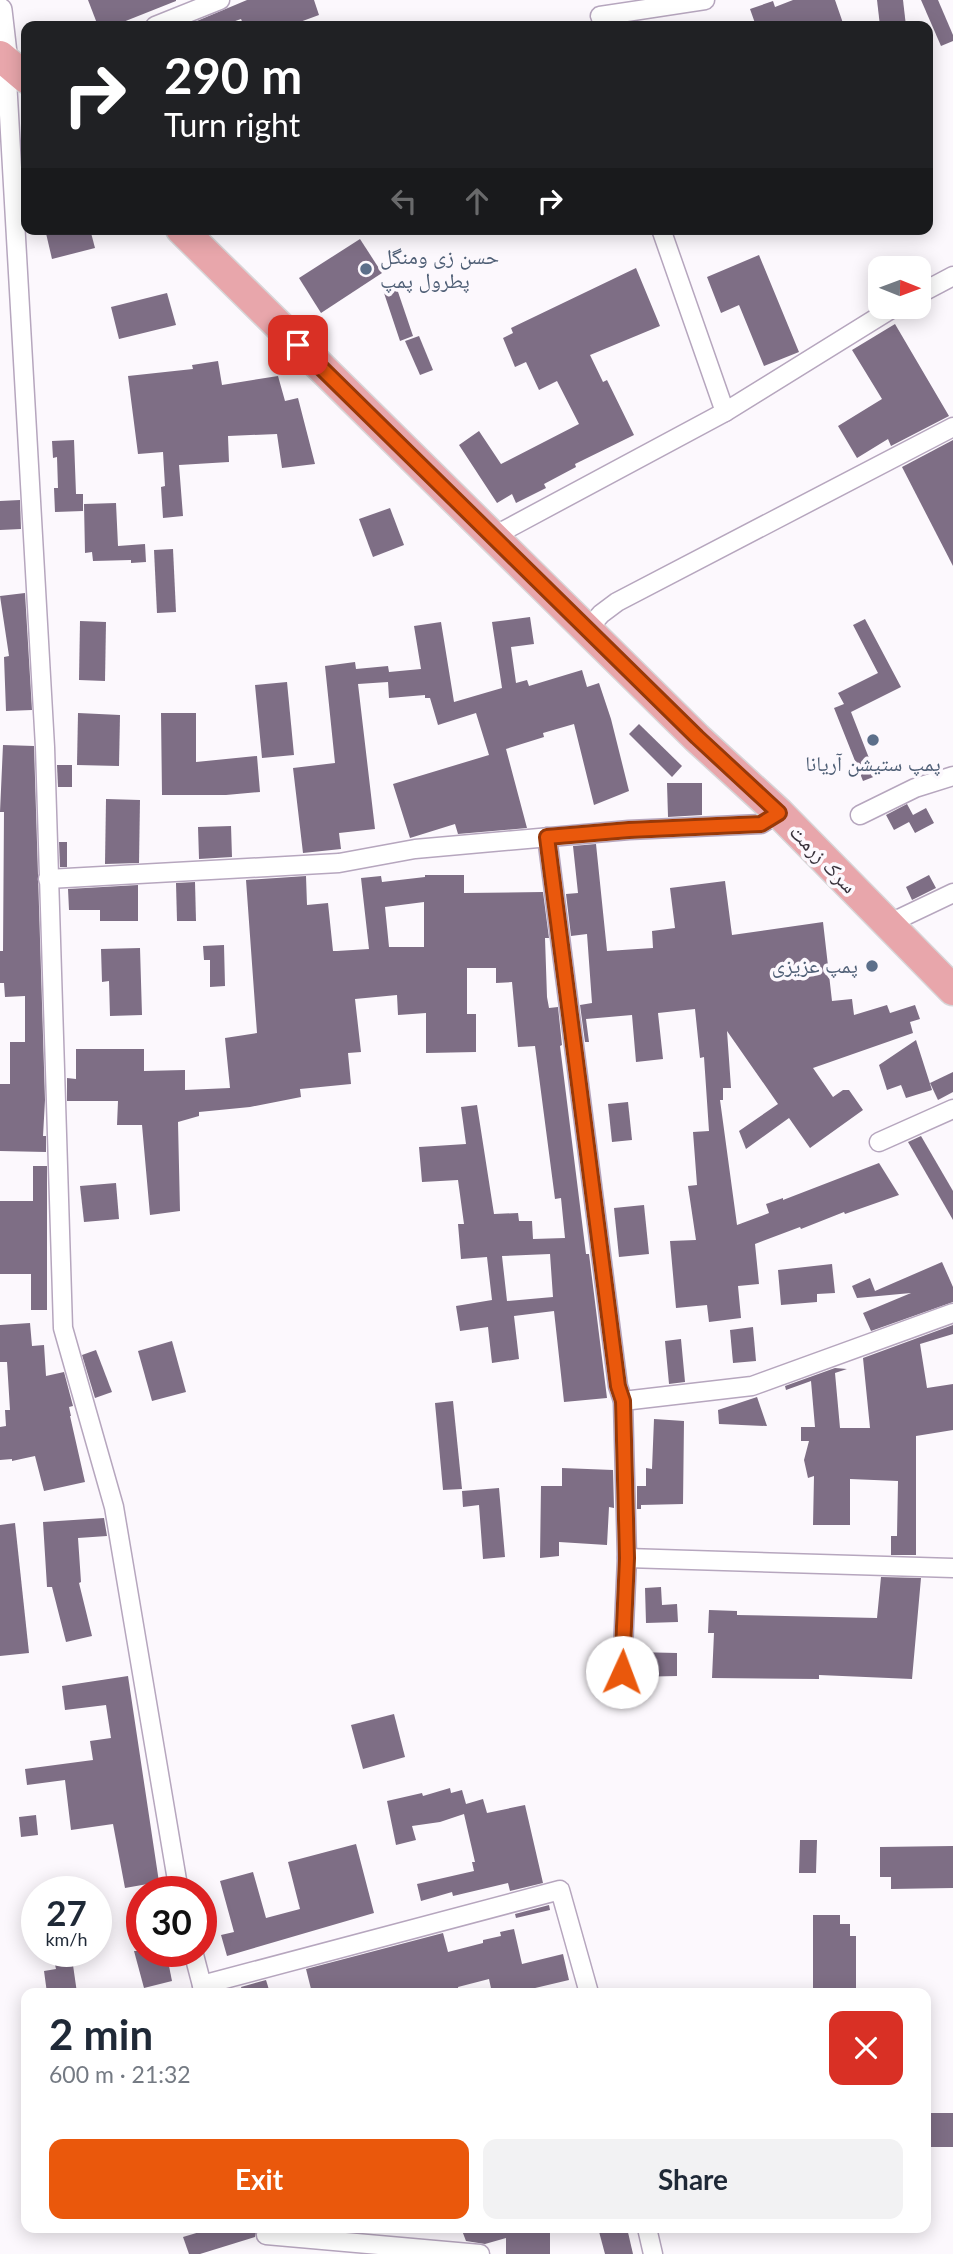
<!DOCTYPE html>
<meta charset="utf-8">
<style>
:root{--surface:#fff;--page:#f2f2f3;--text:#1f2937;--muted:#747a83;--accent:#ea580c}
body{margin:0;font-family:Lato,"Noto Naskh Arabic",sans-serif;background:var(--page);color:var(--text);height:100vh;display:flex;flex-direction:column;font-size:26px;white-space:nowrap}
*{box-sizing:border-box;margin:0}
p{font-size:23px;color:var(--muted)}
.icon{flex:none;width:38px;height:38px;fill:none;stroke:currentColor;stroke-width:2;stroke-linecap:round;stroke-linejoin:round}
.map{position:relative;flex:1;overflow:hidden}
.drawer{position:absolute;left:21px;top:1988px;width:910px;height:245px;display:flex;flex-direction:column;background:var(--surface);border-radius:14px;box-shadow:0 4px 18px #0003}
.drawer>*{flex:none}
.top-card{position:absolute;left:21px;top:21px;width:912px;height:214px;border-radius:14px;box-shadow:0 4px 18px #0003;background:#202124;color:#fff;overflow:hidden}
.needle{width:46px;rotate:91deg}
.buttons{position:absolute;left:868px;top:256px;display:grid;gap:14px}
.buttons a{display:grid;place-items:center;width:63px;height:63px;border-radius:14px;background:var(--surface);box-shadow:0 4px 18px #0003;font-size:35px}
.speed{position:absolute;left:21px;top:1876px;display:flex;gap:14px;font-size:35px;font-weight:700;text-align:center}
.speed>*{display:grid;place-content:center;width:91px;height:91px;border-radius:50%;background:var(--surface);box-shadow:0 4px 18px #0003;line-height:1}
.speed small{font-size:18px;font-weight:400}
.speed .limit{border:10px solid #d22;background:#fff;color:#111}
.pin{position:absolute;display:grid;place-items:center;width:60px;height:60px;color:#fff;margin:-30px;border-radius:14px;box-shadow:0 4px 10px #0006}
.me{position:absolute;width:77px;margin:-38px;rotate:2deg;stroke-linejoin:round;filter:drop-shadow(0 0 5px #0008)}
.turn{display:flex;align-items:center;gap:24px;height:147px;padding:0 28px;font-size:32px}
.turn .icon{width:91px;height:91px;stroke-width:2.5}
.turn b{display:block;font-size:49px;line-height:60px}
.lanes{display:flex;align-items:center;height:66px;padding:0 28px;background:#0003;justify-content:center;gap:35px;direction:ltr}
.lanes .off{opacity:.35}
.round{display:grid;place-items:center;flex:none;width:74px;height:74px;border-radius:14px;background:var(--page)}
.overview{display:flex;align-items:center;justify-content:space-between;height:119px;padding:0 28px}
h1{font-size:42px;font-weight:700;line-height:52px}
.cta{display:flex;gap:14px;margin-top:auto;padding:14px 28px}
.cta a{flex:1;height:80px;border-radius:14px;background:var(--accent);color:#fff;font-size:28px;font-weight:700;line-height:80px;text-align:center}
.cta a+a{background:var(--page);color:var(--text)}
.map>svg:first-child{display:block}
.building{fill:#7e6e85;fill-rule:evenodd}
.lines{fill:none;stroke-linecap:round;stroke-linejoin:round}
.minor-casing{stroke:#b6a6be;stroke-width:21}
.tertiary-casing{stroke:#b6a6be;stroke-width:26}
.trunk-casing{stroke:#d7d6d8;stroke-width:33}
.minor{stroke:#fff;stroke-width:18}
.tertiary{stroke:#fff;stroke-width:23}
.trunk{stroke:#e8a6ab;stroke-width:30}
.route-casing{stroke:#983908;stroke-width:18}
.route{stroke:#ea580c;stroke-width:12}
.service-dot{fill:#5c6f8a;stroke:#fcf8fd;stroke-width:2.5}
.labels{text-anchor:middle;stroke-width:7;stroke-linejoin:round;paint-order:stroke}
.service-label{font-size:21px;fill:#4e5e75;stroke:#fcf8fd;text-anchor:start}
.street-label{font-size:21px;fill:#38313b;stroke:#fcf8fd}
</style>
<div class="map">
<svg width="953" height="2254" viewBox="0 0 953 2254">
<rect width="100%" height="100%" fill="#fcf8fd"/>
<g class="building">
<polygon points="88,0 176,0 176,1 113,26 98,26"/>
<polygon points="247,0 314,0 319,15 289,26 244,26 241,19 221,26 185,26"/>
<polygon points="793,0 835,0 844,26 756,26 750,9 773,1 775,7"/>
<polygon points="877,0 903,0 906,26 880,26"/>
<polygon points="921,0 938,0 953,35 953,41 941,46"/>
<polygon points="45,229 90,229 95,248 52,259"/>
<polygon points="360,239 382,273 321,313 299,278"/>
<polygon points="759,255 799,352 764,366 739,305 721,313 707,277"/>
<polygon points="636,268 660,326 590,355 603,382 607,380 634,435 575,464 576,467 544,484 546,488 516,503 512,494 497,503 459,445 479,431 501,464 579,424 557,381 539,390 526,362 515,367 503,338 513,333 511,328"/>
<polygon points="396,286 413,336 400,341 383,290"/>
<polygon points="167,293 176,325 119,339 111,307"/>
<polygon points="895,324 949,416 891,446 888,439 857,458 838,426 882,399 852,350"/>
<polygon points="419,336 433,370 420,375 405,341"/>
<polygon points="218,361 222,385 278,376 285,401 298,398 315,464 282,468 277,434 228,436 229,462 179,465 183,516 163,518 161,487 165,486 163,452 138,454 128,376 193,369 192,365"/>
<polygon points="74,440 76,494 83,494 83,511 55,512 54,488 58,488 57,457 53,458 52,441"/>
<polygon points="953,440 953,566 902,467"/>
<polygon points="20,500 21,529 0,530 0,501"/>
<polygon points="116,503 118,546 145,544 146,562 131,563 131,560 93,561 92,552 85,553 84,504"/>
<polygon points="390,508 404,545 373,557 359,519"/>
<polygon points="173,549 176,612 157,613 154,550"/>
<polygon points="25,593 32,710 6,711 4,657 9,656 0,596"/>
<polygon points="530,617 534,644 511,647 516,683 527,680 529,686 582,670 587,687 599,683 611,719 629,791 594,805 574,724 543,733 544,737 506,749 527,828 458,834 455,824 410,838 393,784 489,755 476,713 438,725 430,698 425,698 425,695 389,698 388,682 358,684 375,829 339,833 341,849 303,853 293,768 335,763 325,666 355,662 356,669 388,666 389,672 421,669 414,626 441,622 454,702 502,688 492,622"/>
<polygon points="865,619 901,687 851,712 876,776 863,781 834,708 844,704 838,693 878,673 853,625"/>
<polygon points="80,621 106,622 105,681 79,680"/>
<polygon points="287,682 294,755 262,758 255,685"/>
<polygon points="78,713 120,715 119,766 77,765"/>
<polygon points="161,713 196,713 196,762 257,756 260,792 226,795 162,795"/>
<polygon points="639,724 682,766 672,777 629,734"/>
<polygon points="3,745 34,746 45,1100 43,1136 46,1136 46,1152 0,1151 0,1084 10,1084 10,1042 25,1042 25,996 5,997 4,983 0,983 0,951 3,951 4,812 0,812"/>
<polygon points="57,765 72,765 72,787 58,787"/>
<polygon points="667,783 702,783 702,815 668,817"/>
<polygon points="106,799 140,800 139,863 105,864"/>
<polygon points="907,804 913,815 926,808 934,823 915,833 909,822 894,830 886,815"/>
<polygon points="231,826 232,857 199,859 198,827"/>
<polygon points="59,842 67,842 67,867 60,867"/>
<polygon points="596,844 607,951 653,948 652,931 675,928 670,888 725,881 732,935 823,922 832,1001 852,999 854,1015 887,1005 890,1013 915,1005 920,1019 910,1022 913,1033 813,1068 833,1097 843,1090 849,1090 863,1110 810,1148 789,1118 746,1149 739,1131 778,1104 727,1031 731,1088 723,1088 723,1100 720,1100 737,1225 769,1213 766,1204 783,1198 783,1200 879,1163 899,1195 845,1214 844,1212 801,1229 800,1227 755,1244 759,1284 738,1286 741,1318 709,1322 707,1305 676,1308 670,1241 696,1240 688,1186 697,1185 693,1132 709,1131 704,1057 700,1058 695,1009 658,1013 663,1059 636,1062 632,1015 586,1019 589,1042 585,1042 580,1005 592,1003 587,934 571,936 566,894 578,893 573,846"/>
<path d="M425,875h39v18l79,-1 6,46h-4l2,59 2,11 9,-1 4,38 -2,1 26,208h3l18,144 -43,4 -10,-91 -40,5 5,43 -27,4 -4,-36 -28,4 -4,-25 36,-6 -5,-43 -26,2 -3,-35h6l-6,-44 -36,2 -3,-35 47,-3 -5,-37 16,-2 17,109 24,-1 1,8h13l1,18 32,-1 -4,-40 -6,1 -20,-153 -17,1 -6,-65 -16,1v-15h-29v46h9v38l-50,1v-40l-28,2 -1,-20 -42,4 6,53 -13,1 3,31 -51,5 1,8 -51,10 -51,5v4l-21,6 2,89 -30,4 -8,-90h-25l1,-24h-51v-23l9,1v-30h68v22l41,-1v20l45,-2 -5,-50 32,-5 -11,-153 60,-4 1,29 21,-2 5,48h4l32,-2 -8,-71 20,-2 1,6 43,-5zM424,902v45h-35l-4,-40zM550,1254l3,43 -46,4 -5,-45z"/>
<polygon points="929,875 936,888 912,900 906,887"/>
<polygon points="195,882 196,921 177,921 176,883"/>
<polygon points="138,885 138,921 100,921 100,910 69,910 68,889"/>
<polygon points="224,945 225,986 210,987 210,960 204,960 203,946"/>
<polygon points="140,948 142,1015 110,1016 109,981 102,982 101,949"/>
<polygon points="916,1040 932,1090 906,1098 901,1085 887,1090 879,1065"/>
<polygon points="953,1072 953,1092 938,1100 930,1083"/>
<polygon points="628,1102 632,1140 612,1142 608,1104"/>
<polygon points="921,1136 953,1191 953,1220 908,1142"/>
<polygon points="33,1166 47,1166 47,1310 31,1310 31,1274 0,1274 0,1201 33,1201"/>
<polygon points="116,1183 119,1219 84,1222 80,1186"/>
<polygon points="644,1205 649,1254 619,1257 614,1208"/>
<polygon points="942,1262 953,1287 953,1302 871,1331 863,1313 911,1293 857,1298 852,1286 870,1278 875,1291"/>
<polygon points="832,1264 835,1293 817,1294 817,1302 781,1305 778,1270"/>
<polygon points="30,1323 32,1346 44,1345 46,1376 64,1372 73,1406 69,1407 71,1416 70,1416 85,1482 44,1491 35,1456 12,1461 12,1459 0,1460 0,1427 6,1426 5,1410 10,1410 7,1362 0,1362 0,1325"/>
<polygon points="953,1325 953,1334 920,1344 927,1388 953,1384 953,1430 916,1436 916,1555 891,1555 891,1536 897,1536 898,1481 850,1479 850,1525 813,1525 814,1476 808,1478 804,1460 809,1441 801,1441 801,1427 815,1427 811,1381 786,1390 785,1386 835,1368 847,1369 835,1373 840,1428 870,1428 863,1358"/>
<polygon points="753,1327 756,1361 733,1363 730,1330"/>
<polygon points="681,1339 685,1382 669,1384 665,1341"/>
<polygon points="172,1341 186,1392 152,1401 138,1351"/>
<polygon points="96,1350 112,1392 95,1398 82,1355"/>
<polygon points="757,1397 767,1426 719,1424 718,1410"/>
<polygon points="453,1401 462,1489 443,1490 435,1403"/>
<polygon points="654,1419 684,1421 683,1504 641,1505 641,1509 637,1509 637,1486 646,1486 646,1468 652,1469"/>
<polygon points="562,1468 613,1470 614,1508 609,1507 607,1545 559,1542 559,1556 540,1558 541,1486 562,1486"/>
<polygon points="499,1488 505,1557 483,1559 479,1505 463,1507 462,1491"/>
<polygon points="104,1518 107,1536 78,1538 81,1582 79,1583 92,1636 66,1642 52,1587 47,1587 43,1522"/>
<polygon points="15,1523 29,1653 0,1656 0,1525"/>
<polygon points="881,1577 921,1578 912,1679 819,1675 819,1679 712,1678 714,1633 708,1633 709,1610 737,1611 737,1615 877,1618"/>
<polygon points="661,1587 662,1605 677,1604 678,1622 646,1623 645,1588"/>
<polygon points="634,1652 677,1653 677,1676 632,1677"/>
<polygon points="128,1676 159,1882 125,1888 113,1824 71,1830 65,1780 27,1785 25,1769 93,1760 90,1741 111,1738 106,1705 65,1710 62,1686"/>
<polygon points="394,1714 405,1757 363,1769 351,1725"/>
<polygon points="450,1788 451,1793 462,1790 466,1804 483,1799 487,1813 525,1805 543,1883 510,1891 508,1883 453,1896 452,1892 421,1901 417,1884 474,1871 472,1862 475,1862 464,1814 440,1822 412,1826 416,1840 396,1845 387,1801 422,1793 423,1796"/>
<polygon points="36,1815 38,1835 21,1837 19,1817"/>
<polygon points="800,1840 817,1840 816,1873 799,1873"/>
<polygon points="356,1844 374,1913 227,1956 221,1935 234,1932 220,1881 253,1872 266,1918 300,1909 288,1862"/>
<polygon points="953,1846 953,1888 891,1889 891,1877 880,1877 880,1847"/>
<polygon points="549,1905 550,1910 516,1918 515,1914"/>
<polygon points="813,1915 840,1915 840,1924 850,1924 850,1936 856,1936 856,1993 813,1993"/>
<polygon points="514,1929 522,1964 563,1954 569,1980 514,1993 492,1993 489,1979 458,1987 459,1993 312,1993 306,1969 443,1933 448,1952 483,1943 483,1940 501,1936 500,1932"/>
<polygon points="52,1951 71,1951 77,1993 47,1993 44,1971 56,1969"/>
<polygon points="134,1951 166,1951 172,1981 144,1988"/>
<polygon points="266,1980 270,1993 243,1993 241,1987"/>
<rect x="926" y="2113" width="27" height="34"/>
<polygon points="213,2228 257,2228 255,2237 200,2254 189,2254 183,2237"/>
<polygon points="461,2228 550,2228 550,2254 506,2254 506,2238 485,2244 466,2241"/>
<polygon points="598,2228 627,2228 633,2254 605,2254"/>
</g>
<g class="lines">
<g class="minor-casing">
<g id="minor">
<polyline points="600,16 705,0"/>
<polyline points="155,26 220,0"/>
<polyline points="6,62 45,747 63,1328 114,1507 179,1892"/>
<polyline points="661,229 725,412"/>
<polyline points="919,294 953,276"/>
<polyline points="492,537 725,412 896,306"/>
<polyline points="587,630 601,614 617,602 953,427"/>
<polyline points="860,815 915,788 953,776"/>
<polyline points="547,837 618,1386 623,1401 627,1558 622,1672"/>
<polyline points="48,879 339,863 415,849 629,830 761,824 779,813"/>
<polyline points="886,925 953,893"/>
<polyline points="879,1142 953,1109"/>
<polyline points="623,1401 752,1386 953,1313"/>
<polyline points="627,1558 953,1568"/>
<polyline points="193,1951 204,1993"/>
<polyline points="202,1985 560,1890 589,1993"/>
<polyline points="647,2228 653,2254"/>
<polyline points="266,2235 480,2254"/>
</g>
</g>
<g class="tertiary-casing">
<polyline id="tertiary" points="0,10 6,62"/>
</g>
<g class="trunk-casing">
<g id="trunk">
<polyline points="0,56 26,78"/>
<polyline points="181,229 697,738 779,813 953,990"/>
</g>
</g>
<use href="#minor" class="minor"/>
<use href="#tertiary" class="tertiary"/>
<use href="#trunk" class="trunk"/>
</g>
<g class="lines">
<g class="route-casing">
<polyline id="route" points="298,345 697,737 779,813 761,824 629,830 547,837 618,1386 623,1401 627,1558 622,1672"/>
</g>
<use href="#route" class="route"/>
</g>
<g class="service-dot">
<circle cx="366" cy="269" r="7"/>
<circle cx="873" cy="740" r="7"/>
<circle cx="872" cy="966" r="7"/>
</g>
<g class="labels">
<g class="service-label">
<text x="380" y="264">حسن زی ومنگل<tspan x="380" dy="24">پطرول پمپ</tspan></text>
<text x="873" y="771" text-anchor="middle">پمپ ستیشن آریانا</text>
<text x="858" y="973" text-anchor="end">پمپ عزیزی</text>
</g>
<g class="street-label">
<text transform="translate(823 859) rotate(46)" y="7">سرک زرمت</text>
</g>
</g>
</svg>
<div class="buttons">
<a><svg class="needle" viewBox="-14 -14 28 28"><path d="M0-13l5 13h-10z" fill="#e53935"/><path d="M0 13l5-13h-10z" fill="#747a83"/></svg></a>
</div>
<div class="speed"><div>27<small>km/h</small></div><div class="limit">30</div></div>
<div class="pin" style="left:298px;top:345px;background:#d93025"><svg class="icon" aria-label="arrive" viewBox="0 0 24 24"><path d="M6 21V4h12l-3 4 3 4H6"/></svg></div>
<svg class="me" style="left:622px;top:1672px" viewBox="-20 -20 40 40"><circle r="19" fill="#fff"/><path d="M0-13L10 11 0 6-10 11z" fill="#ea580c"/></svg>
<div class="top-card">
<div class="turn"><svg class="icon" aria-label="right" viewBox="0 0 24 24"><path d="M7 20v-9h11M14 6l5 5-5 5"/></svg><div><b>290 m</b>Turn right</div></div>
<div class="lanes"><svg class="icon off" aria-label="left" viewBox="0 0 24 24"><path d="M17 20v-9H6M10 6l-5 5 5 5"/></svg><svg class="icon off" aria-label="ahead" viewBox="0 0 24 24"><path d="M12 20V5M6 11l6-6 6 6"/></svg><svg class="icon" aria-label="right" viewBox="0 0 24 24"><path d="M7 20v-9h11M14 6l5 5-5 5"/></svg></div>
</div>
<section class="drawer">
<div class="overview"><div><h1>2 min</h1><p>600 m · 21:32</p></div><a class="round" style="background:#d93025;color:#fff"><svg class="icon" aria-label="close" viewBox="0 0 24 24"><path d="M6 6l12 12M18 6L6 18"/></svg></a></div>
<div class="cta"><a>Exit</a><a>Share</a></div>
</section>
</div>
